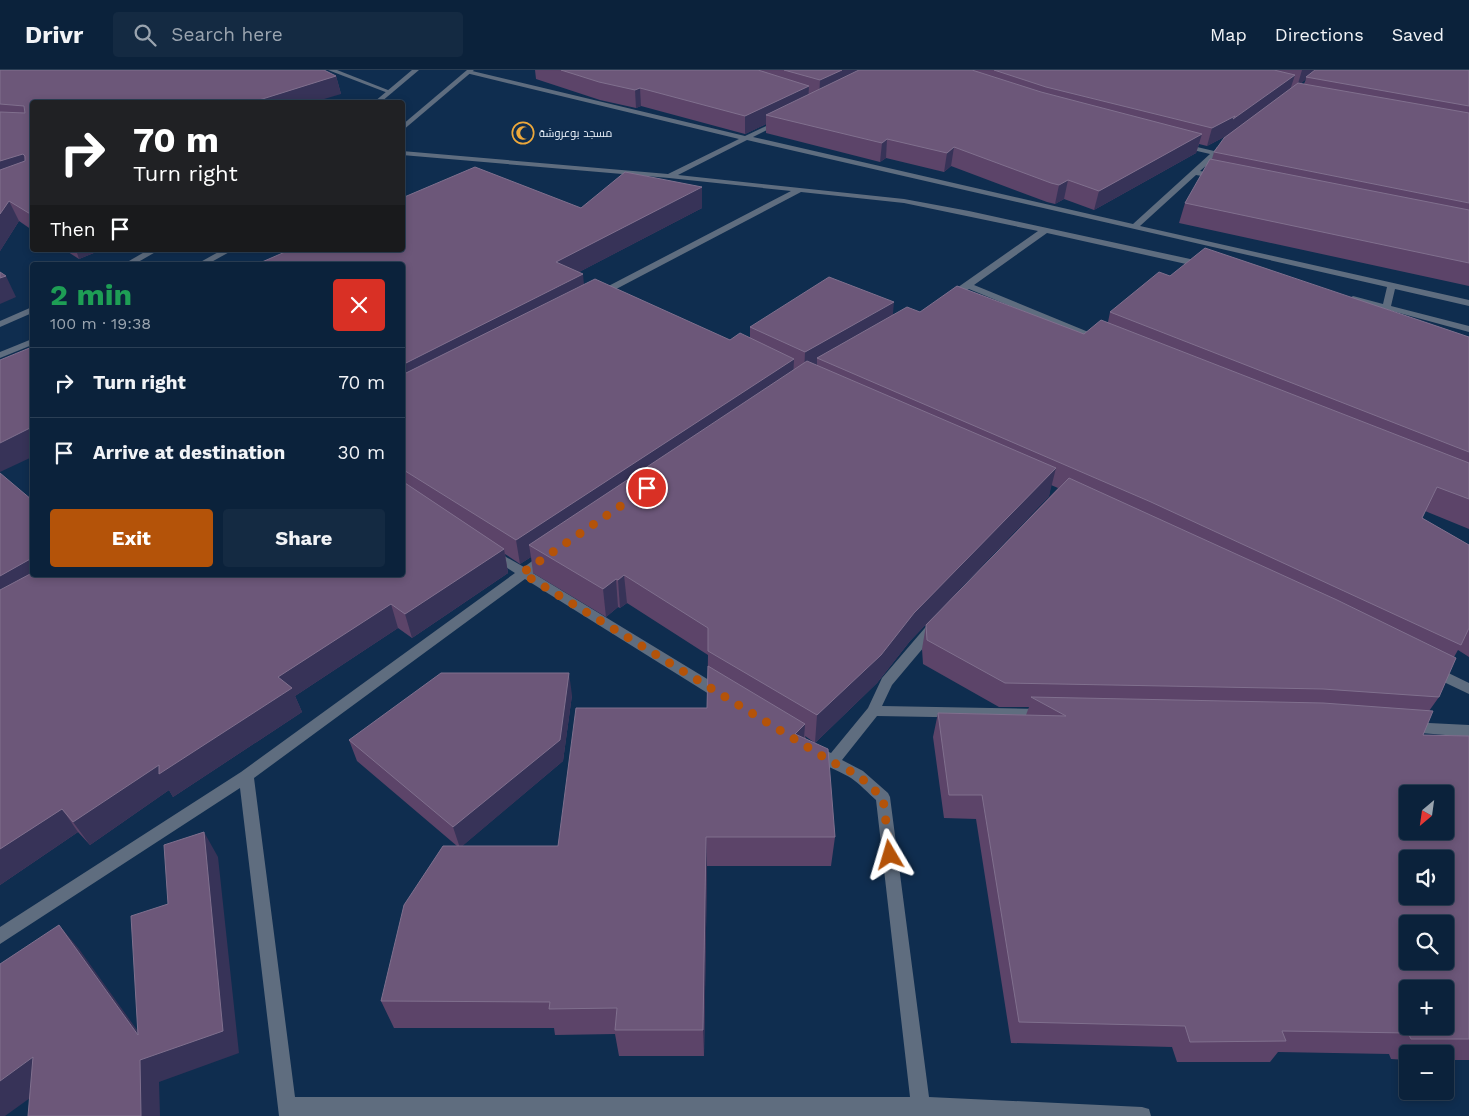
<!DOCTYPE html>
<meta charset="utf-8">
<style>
:root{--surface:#0b223b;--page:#142a42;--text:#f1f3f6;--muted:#9aa4af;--line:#2b3f55;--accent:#b45309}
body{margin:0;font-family:"Work Sans",Cairo,sans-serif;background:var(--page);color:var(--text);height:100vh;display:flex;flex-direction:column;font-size:19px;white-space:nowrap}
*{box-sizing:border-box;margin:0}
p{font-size:16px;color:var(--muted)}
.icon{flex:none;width:28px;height:28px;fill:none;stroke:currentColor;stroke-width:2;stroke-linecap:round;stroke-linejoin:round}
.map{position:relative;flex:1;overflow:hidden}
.sheet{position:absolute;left:30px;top:192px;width:375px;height:315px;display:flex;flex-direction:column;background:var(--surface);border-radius:5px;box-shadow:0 2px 8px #0003,0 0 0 1px var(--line)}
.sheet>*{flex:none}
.guide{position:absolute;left:30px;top:30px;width:375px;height:152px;border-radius:5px;box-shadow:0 2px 8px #0003,0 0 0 1px var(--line);background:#202124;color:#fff;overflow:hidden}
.needle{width:32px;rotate:209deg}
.controls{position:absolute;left:1399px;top:715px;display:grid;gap:10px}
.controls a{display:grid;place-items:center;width:55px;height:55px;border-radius:5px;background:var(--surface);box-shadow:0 2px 8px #0003,0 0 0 1px var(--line);font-size:25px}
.pin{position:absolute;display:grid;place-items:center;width:42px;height:42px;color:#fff;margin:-21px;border:2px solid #fff;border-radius:50%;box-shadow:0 1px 5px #0007}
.me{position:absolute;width:55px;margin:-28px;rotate:353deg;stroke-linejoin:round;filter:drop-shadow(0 0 4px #0008)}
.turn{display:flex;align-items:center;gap:18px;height:105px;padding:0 20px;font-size:22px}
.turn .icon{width:65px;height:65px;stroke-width:2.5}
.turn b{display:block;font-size:35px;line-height:42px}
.then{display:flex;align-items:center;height:48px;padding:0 20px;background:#0003;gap:10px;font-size:19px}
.round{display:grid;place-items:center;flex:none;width:52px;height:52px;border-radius:5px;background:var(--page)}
.headline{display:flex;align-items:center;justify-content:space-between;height:85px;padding:0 20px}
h1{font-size:30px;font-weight:700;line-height:38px;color:#1e9e55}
.button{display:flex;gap:10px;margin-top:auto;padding:10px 20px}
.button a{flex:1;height:58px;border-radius:5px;background:var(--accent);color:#fff;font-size:20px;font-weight:700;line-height:58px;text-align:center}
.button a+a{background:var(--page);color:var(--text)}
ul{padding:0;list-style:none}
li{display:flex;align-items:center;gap:15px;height:70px;padding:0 20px;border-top:1px solid var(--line)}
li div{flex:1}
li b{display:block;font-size:19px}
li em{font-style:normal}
header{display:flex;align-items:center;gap:30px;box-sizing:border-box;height:70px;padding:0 25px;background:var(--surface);border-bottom:1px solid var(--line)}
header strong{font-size:24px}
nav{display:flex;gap:28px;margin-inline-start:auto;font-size:18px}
.search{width:350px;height:45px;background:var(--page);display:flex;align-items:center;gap:12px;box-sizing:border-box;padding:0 18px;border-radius:5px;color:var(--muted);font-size:19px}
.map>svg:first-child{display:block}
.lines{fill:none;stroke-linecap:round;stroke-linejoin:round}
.minor{fill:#5f6d7f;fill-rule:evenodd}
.tertiary{fill:#5f6d7f;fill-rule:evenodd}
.wall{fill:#5c4469;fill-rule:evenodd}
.shaded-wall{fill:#373358}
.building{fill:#6c5779;stroke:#80708e;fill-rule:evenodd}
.route{stroke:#b45309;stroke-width:9;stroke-dasharray:0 16.2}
.labels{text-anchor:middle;stroke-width:4;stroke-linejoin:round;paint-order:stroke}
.far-poi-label{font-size:11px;fill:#edf4fd;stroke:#0f2d4f;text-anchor:start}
</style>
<header>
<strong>Drivr</strong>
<div class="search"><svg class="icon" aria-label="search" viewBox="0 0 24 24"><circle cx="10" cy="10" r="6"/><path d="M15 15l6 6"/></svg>Search here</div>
<nav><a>Map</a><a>Directions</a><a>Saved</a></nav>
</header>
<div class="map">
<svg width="1469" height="1046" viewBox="0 0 1469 1046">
<rect width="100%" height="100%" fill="#0f2d4f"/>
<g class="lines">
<g class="minor">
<polygon points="328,0 337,0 393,22 388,23"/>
<polygon points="468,0 745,66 781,49 785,51 753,67 1133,154 1210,84 1180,77 1180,73 1214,81 1217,77 1223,77 1223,81 1200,101 1220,105 1220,109 1196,105 1140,156 1469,230 1469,236 1395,219 1391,236 1469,256 1469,262 1348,229 1353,226 1383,234 1387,217 747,70 678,105 904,129 969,141 1204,192 1208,195 1204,198 1047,163 974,215 1103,268 1103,272 1100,273 969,219 952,229 944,227 1038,161 904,133 801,122 601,227 595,227 595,223 791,121 669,108 402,85 402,81 668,104 739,69 466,3"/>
<path d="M492,479l32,18 18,-13h8l2,3 -2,3 -17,13 194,118 2,4 -2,4h-10l-192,-120 -271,199 41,319h615l-34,-297c-8,-7 -16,-16 -25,-22 -11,-7 -38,-16 -44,-27l2,-4 5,-2 17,8 37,-45 14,-30 48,-56h10l1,3 -1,3 -48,57 -10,21 160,3 5,1 2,4 -2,4 -5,1 -165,-3 -35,44 21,11 25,22 2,4 39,300 213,10 7,2 2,7h-872l-39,-328 -240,156v-17l241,-155 274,-199 -27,-17 -2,-3 2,-3z"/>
<polygon points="1432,595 1469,613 1469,624 1427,604 1425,600 1427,596"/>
<polygon points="1409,652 1469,655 1469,667 1409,662 1404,661 1402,657 1404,653"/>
</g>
<g class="tertiary">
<polygon points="412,0 419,0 381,32 374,32"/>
<polygon points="467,0 474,0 402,61 402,55"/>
<polygon points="148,180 159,180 133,195 122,195"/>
<polygon points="222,180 233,180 206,195 195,195"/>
<polygon points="32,237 32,243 0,257 0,251"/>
<polygon points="32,269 32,275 0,288 0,282"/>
</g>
</g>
<g class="wall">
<polygon points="0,0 336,6 341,24 32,32 32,160 19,151 0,181"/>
<path d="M535,0h934v216l-290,-63 6,-20 27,-44 2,-7 14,-17 -21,11 -8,-2 -3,9 -102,57 -30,-11 -9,5 -8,-2 -96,-36 -7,6 -58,-14 -6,4 -114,-29v-9l-21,10 -104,-28 -5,2 -36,-8 -64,-21zM1306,9l-2,5h-4z"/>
<polygon points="581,138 702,138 579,202 584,215 730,270 750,268 750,257 920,242 1084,264 1108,252 1110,242 1170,206 1469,267 1469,459 1425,441 1422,448 1469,475 1469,587 1458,580 1454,587 1439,627 1429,641 1423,665 1469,666 1469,990 1445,990 1445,984 1408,984 1408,990 1391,989 1389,984 1278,982 1270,992 1177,992 1172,977 1011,973 976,749 944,748 933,667 938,643 1026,645 1029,637 999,637 923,594 922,579 926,555 1058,418 1051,415 1049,426 910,571 877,613 815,673 805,666 835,767 831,796 707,796 704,986 619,986 615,964 555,965 554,958 394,958 381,931 457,776 357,691 349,670 572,625 563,691 462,776 558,776 707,638 708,585 627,533 620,538 618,537 606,547 533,503 531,487 520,494 505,484 508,503 412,568 398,558 295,626 302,642 173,727 169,720 90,775 78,762 0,815 0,403 32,505 402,505 402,195 282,184 281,181"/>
<polygon points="65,180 101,180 79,189"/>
</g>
<g class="shaded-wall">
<polygon points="842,0 876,0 819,28 820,10"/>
<polygon points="1302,0 1316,0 1306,7 1306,9 1297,17"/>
<polygon points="1295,5 1289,23 1228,65 1207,76 1212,58"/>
<polygon points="336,6 341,24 314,32 256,32 256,31"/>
<polygon points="809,16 808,33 766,45 766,54 745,64 745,46"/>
<polygon points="640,18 641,36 636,38 635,20"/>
<polygon points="1202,64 1196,83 1094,140 1099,121"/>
<polygon points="887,69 886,88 880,92 882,73"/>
<polygon points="954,77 951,96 944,102 947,83"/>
<polygon points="23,84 31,104 0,114 0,91"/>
<polygon points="1068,110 1064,129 1055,134 1059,115"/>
<polygon points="702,117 702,138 558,213 556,192"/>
<polygon points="9,131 19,151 0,181 0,144"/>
<polygon points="76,180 101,180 79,189"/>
<polygon points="583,204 585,226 402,321 402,295"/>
<polygon points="6,206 16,227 0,234 0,208"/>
<polygon points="894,232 892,254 817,288 817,297 804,305 805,282"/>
<polygon points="794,289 793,311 529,475 531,487 520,494 516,470"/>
<polygon points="32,357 32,387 0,402 0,373"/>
<polygon points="1056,398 1049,426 910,571 877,613 815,673 817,645 914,543"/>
<polygon points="504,479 508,503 412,568 405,544"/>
<polygon points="32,488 32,505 0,538 0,506"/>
<polygon points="624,505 627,533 620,538 618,510"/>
<polygon points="616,509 618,537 606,547 603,519"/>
<polygon points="391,534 398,558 295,626 302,642 173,727 169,720 90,775 73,752 278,607"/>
<polygon points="569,603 572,625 563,691 460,778 453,757"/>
<polygon points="805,654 803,684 795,664"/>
<polygon points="62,739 78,762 0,815 0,779"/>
<polygon points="204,762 218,787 239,983 159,1012 160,1046 141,1046 140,990 138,965 59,855 79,879 155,985"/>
<polygon points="706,767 707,796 704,986 703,960"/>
<polygon points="33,987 55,1010 5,1046 0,1046 0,1011"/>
</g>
<g class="building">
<polygon points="0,0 324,0 336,6 256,31 258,32 32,32 32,145 9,131 0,144 0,100 25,91 25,86 23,84 0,91 0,42 25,43 24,36 0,34"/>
<polygon points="561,0 758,0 809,16 745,46 640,18 635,20 599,12"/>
<polygon points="784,0 842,0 820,10"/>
<polygon points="859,0 972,0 1041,22 1202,64 1099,121 1068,110 1059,115 1051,113 954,77 947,83 887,69 882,73 766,45"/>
<polygon points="994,0 1274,0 1295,5 1233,49 1235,46 1212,58 1046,17"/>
<polygon points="1315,0 1469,0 1469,36 1306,7"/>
<polygon points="1298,13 1469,43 1469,133 1214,82 1224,68"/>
<polygon points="1210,89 1469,140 1469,193 1185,133"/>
<polygon points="475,97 581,138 625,102 702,117 556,192 583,204 402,295 402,195 255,195 285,182 281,181 282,180 402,180 402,128"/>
<polygon points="1205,178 1469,267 1469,382 1110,242 1159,202 1170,206"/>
<polygon points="0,202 6,206 0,208"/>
<polygon points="829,207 894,232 805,282 750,257"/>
<polygon points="595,209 730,270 740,263 794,289 516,470 402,399 402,305"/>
<polygon points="957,216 1084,264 1101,250 1469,393 1469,429 1437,417 1422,448 1469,475 1469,558 1461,575 1151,432 817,288 907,237 920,242"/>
<polygon points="32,277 32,357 0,373 0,290"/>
<polygon points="807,291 1056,398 914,543 881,585 817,645 708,581 708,558 624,505 618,510 616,509 603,519 529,475"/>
<polygon points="0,403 32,430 32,488 0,506"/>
<polygon points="1069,408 1337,530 1456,588 1439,627 1323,619 1005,613 927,570 926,555"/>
<polygon points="402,411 504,479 405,544 391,534 278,607 292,618 159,704 159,695 73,752 62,739 0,779 0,520 32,503 32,505 402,505"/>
<polygon points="708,596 805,654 795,664 828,679 835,767 706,767 703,960 615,960 617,938 549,939 550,932 381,931 404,835 443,776 558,776 576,638 707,638"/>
<polygon points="441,603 569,603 560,670 453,757 349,670"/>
<path d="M1031,627l292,6 110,8 -10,24 46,1v303h-58l-3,-6 -126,-2 4,10 -96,1 -5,-16 -166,-4 -37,-227h-33l-11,-82 128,3zM1408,724h37v37h-37zM1408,789h37v37h-37zM1408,854h37v37h-37zM1408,919h37v37h-37z"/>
<polygon points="204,762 223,961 140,990 141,1046 28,1046 33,987 0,1011 0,894 59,855 138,965 131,846 168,834 164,775"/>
</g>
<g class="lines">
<polyline class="route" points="647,418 522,503 832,692 858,705 883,728 890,785"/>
</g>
<defs>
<g id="mosque-ring" transform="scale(1.125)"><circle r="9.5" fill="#0f2d4f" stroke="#eda83b" stroke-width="1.5"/><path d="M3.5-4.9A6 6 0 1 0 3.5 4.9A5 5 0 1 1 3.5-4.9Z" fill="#eda83b"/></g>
</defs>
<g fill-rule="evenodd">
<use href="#mosque-ring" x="523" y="63"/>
</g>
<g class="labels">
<g class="far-poi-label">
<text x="539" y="67">مسجد بوعروشة</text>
</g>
</g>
</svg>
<div class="controls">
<a><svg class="needle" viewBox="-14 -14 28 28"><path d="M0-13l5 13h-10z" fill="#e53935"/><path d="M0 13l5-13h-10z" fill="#9aa4af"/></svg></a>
<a><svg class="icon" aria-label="sound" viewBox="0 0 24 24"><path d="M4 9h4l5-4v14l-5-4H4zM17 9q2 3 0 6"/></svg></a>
<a><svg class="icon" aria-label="search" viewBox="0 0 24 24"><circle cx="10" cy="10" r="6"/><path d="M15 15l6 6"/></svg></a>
<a>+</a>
<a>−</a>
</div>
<div class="pin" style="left:647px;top:418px;background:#d93025"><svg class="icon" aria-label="arrive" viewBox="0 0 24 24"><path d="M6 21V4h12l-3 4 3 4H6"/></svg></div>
<svg class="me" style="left:890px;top:785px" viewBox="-20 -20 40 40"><path d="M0-17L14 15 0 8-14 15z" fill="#b45309" stroke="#fff" stroke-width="4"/></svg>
<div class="guide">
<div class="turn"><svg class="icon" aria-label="right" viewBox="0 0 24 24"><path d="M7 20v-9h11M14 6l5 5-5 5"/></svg><div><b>70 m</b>Turn right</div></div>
<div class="then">Then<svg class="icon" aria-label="arrive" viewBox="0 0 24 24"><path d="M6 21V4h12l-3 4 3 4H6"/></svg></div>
</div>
<section class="sheet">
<div class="headline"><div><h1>2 min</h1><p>100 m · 19:38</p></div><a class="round" style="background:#d93025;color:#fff"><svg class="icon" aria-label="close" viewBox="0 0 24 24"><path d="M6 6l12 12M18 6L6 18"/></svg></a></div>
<ul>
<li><svg class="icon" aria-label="right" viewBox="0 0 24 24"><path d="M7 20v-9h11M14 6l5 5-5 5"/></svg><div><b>Turn right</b></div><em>70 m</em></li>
<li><svg class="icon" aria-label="arrive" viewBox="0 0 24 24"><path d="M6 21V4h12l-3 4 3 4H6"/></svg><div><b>Arrive at destination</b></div><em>30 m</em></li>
</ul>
<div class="button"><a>Exit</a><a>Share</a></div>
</section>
</div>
